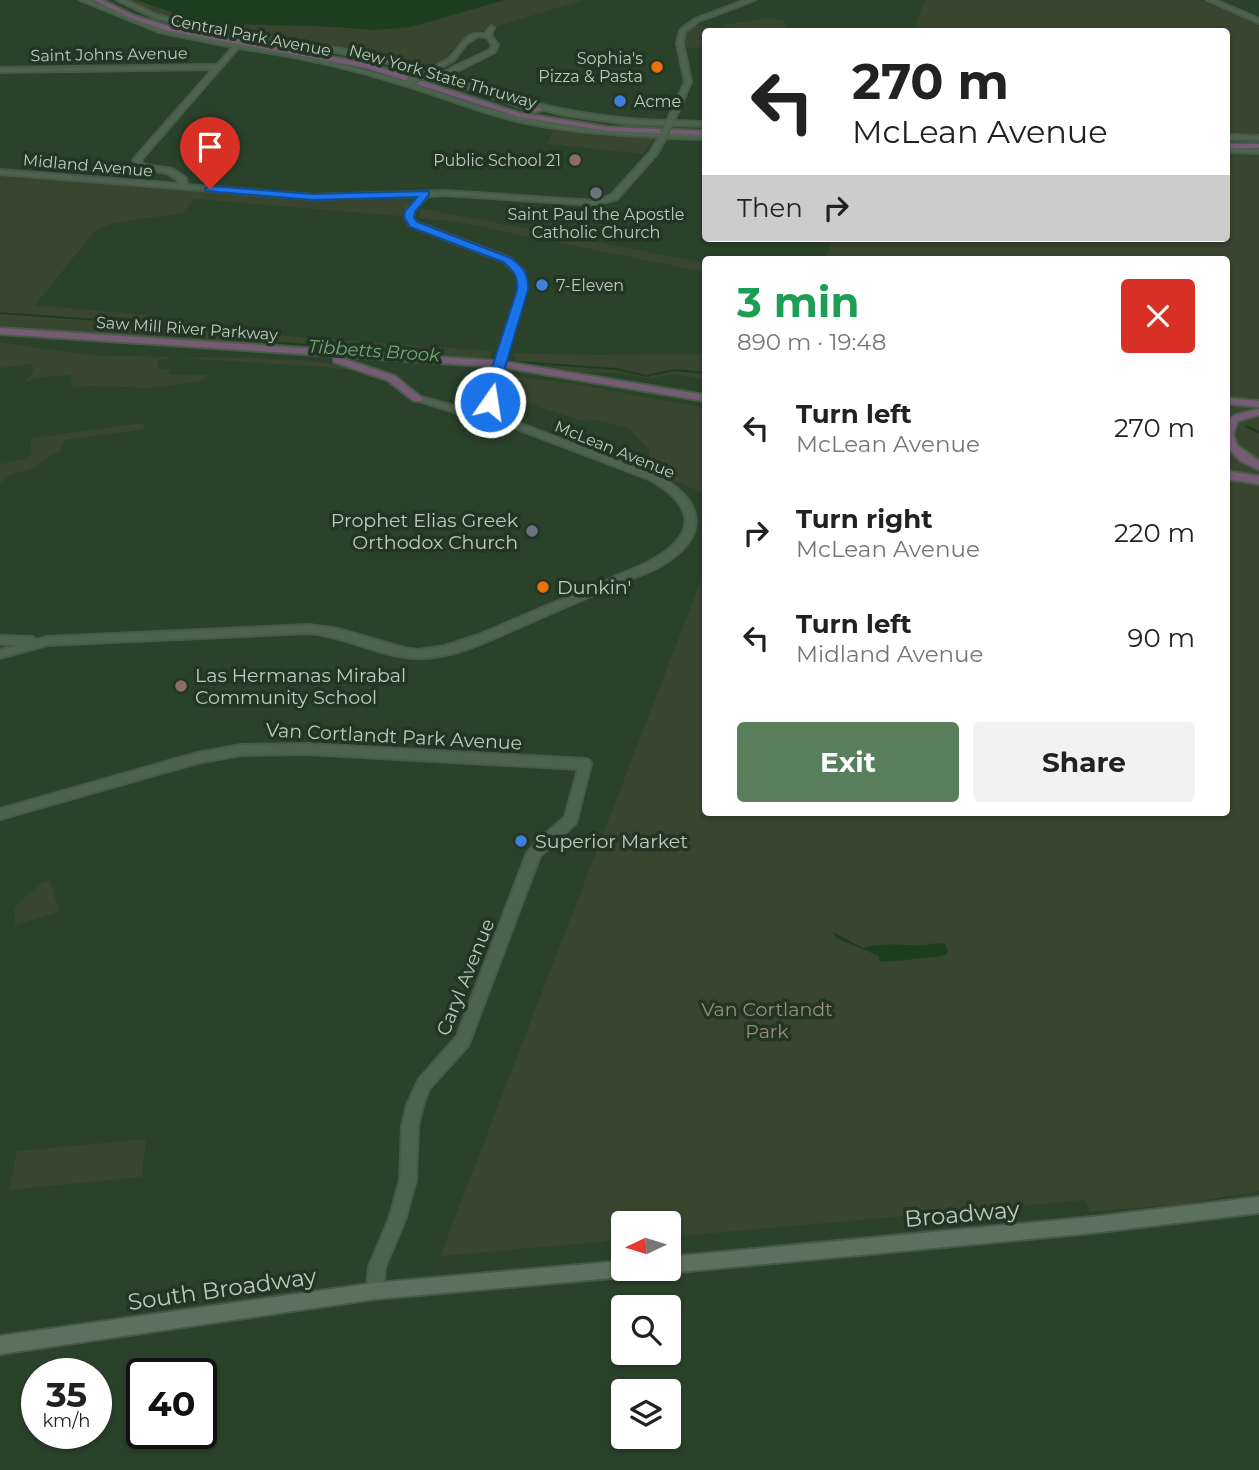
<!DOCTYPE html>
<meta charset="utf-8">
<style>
:root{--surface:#fff;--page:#f2f2f2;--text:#222;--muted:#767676;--accent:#587e5b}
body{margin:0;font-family:Montserrat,sans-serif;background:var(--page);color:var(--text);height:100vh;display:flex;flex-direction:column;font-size:26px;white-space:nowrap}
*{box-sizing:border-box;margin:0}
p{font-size:23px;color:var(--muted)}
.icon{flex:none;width:38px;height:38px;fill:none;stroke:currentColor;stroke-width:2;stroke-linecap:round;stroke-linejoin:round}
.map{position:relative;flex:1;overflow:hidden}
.side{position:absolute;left:702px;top:256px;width:528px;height:560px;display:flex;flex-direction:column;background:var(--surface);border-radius:7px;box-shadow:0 2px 5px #0004}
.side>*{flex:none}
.hud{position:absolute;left:702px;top:28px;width:528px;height:214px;border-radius:7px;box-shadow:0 2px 5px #0004;background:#fff;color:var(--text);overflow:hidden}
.needle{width:46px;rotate:266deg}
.controls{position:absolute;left:611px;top:1211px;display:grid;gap:14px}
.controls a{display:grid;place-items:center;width:70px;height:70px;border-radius:7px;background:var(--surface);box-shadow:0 2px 5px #0004;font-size:35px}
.speed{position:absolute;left:21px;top:1358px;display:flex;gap:14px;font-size:35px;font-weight:700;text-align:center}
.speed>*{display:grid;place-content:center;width:91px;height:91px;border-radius:50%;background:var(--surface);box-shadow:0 2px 5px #0004;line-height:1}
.speed small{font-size:18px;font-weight:400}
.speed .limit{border:4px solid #111;border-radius:10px;background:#fff;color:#111}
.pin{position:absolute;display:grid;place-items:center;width:60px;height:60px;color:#fff;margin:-72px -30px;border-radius:50% 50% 50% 0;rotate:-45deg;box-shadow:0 0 7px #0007}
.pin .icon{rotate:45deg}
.me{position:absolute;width:77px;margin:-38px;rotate:13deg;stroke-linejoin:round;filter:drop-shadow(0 0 5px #0008)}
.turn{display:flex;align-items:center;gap:24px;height:147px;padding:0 35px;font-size:32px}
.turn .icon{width:91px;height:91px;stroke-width:2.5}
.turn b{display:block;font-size:49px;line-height:60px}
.then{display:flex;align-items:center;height:66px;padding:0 35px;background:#0003;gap:14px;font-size:26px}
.round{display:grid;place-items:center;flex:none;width:74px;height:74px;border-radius:7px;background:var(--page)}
.overview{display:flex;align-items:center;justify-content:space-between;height:119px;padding:0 35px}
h1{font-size:42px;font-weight:700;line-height:52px;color:#1e9e55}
.button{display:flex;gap:14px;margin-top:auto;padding:14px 35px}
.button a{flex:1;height:80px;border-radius:7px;background:var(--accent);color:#fff;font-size:28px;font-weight:700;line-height:80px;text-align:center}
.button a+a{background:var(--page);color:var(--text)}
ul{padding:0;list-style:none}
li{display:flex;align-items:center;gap:21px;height:105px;padding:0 35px}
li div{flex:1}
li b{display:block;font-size:26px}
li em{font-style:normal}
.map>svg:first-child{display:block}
.green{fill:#38452f}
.water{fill:#1d3e1e}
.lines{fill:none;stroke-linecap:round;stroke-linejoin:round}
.stream-far1{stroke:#1d3e1e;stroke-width:2}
.stream{stroke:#1d3e1e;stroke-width:2.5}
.secondary-casing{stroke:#475a48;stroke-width:4}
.primary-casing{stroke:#475a48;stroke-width:4}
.highway-casing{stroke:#485b49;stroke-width:4}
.secondary{fill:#4c634e;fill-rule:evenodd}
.primary{fill:#5c715d;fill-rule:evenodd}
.highway{fill:#765b74;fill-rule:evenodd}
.secondary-bridge-far1-casing{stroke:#475a48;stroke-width:9;stroke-linecap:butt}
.secondary-bridge-casing{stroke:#475a48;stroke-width:11;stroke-linecap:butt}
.secondary-bridge-far1{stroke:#4c634e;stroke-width:7}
.secondary-bridge{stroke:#4c634e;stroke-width:9}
.route{fill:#1a73e8;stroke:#114b97;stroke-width:2}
.food-dot{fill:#e8710a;stroke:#223623;stroke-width:2.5}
.shop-dot{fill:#3f7fe0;stroke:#223623;stroke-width:2.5}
.education-dot{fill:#8d6e63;stroke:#223623;stroke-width:2.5}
.worship-dot{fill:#6b7280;stroke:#223623;stroke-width:2.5}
.labels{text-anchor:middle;stroke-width:7;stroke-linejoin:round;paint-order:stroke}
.far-street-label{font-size:16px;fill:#bbcbbc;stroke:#223623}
.far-poi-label{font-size:16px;fill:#bbcbbc;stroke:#223623;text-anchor:end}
.far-water-label{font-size:18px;font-style:italic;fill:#77a679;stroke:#223623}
.poi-label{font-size:19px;fill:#bbcbbc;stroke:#223623;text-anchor:start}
.street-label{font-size:19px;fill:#bbcbbc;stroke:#223623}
.park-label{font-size:19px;fill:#998e74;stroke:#223623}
.near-street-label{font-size:23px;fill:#bbcbbc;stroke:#223623}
</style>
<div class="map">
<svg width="1259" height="1470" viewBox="0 0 1259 1470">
<rect width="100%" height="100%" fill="#2a412a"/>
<g class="green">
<path d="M123,0h14l65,23 191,6 28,-4 83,-25h80l-113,34c-20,14 -22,25 -47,36 -89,-27 -182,-29 -271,-56l2,-2z"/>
<polygon points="925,0 1200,0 1259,24 1259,1191 1183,1204 1090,1212 1085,1200 669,1237 668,1223 623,1223 623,1240 440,1256 705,570 705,812 1227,812 1227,259 825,259 833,238 1227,238 1227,32 913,31"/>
<polygon points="767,18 784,20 789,31 705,32 705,47 687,48 684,35 688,28 700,25 715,30 728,24"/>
<polygon points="553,130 654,138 643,154 547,144"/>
<polygon points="0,174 338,200 412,198 401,216 194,199 183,213 113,223 95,231 35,305 148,315 147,319 275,329 274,335 493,351 490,360 0,328"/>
<polygon points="420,208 559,235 529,237 458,222 418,218"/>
<polygon points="572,237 705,263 705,272 555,242"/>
<polygon points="0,342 87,355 175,357 158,361 158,368 169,370 169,375 208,375 202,381 151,388 89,386 73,388 70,375 44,377 23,383 34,371 31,364 0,368"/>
<polygon points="512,353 593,355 705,354 705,380 672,374 651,379 620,373 583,372 517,361"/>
<path d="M213,357c51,3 129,-3 172,26l-29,-12 -31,-4 -149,-9z"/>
<polygon points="504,375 570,383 705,408 705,494 645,468 650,450 628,428 591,419 581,421 502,395 499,390"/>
<path d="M140,423l7,3 -6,4 -76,10 -5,12c-12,3 -19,14 -30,18 -18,5 -14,-1 -30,14v-20l27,-5 5,-7 -2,-8 3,-6z"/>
<polygon points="50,880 59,912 15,925 14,907 41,883"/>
<polygon points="146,1139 142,1177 9,1190 17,1151"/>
</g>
<g class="water">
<polygon points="137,0 504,0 409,27 375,30 324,26 202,23"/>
<path d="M833,932l30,16c20,-6 38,-2 59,-3 8,0 14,-3 23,-1l3,7 -2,4c-9,2 -62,8 -67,6v-5l-43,-18z"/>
</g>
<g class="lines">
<g class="stream-far1">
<polyline points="0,313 250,331 254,334"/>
<polyline points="254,337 256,341 497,360"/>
<polyline points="504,361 616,369 646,376 674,370 705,373"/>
</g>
<polyline class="stream" points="1246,426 1259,432"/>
<g class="secondary-casing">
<g id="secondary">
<path d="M80,0h8l75,29 177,35 68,18 63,22 56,15 81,12 97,4v4l-39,-1 -9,16 -40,45 -21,6 -150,-10 -18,1 -13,14 -2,7 3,5 94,36 14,13 3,17 -15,46 -4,3 -4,-3 15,-46 -2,-14 -13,-12 -94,-36 -5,-9 2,-8 12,-13 -106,3 -313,-25v-4l179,14v-3l-12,-8 -28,-4 -6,-9 80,-91 -213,3v-4l217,-3 16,-18 -74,-15zM238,48c53,7 115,21 166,37 41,12 81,30 122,38 44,9 88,12 133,14l-8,14 -40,44 -16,6 -149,-10 -133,4 -126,-10 -1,-7 -14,-9 -28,-4 -3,-5z"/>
<path d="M117,0h8l32,15 39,10 187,31 56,18 51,-24 2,-5 -5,-8 -9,-1 -11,7 -13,17 -18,10 -5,-1c5,-4 14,-7 19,-12 12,-11 16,-27 35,-23l6,-8 3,2 -3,7 7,10 -3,7 -50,25c76,25 142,42 222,44l18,-39 -8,-39 3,-13 15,-11 51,-19h9l-56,21 -14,11 -2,11 8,39 -17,39 31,1v4l-77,-2 -64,-9 -75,-20 -107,-35 -188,-32 -41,-11z"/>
<polygon points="1207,0 1215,0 1259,19 1259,23"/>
<polygon points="1227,135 1259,136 1259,140 1227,139"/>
<polygon points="1227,148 1259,149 1259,153 1227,152"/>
<path d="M491,387l5,3 1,17 11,12 151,57c52,30 47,65 -4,93 -41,17 -83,35 -124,53 -35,15 -73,36 -112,36 -38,0 -72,-22 -110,-25l-262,12 -47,13v-8l18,-5 -18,-1v-8l32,1 5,3 10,-3 262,-12 29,4 66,19 14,2 27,-4 36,-12 166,-71c48,-25 53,-54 4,-83l-149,-57 -7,-6h-24l-58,-18 5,-3 53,15h19l-3,-3 -1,-18z"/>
<polygon points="308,744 585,759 589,760 591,764 576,823 540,856 468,1046 429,1089 423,1105 418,1126 416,1180 405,1220 385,1267 383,1291 381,1297 375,1299 369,1297 367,1291 369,1267 389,1219 400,1180 402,1126 407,1105 419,1079 457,1036 527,853 538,840 565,817 578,769 308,754 241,755 197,763 0,819 0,809 197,753 241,745"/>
</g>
</g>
<g class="primary-casing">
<g id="primary">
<polygon points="1259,1197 1259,1213 1092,1233 668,1273 661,1269 668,1269 668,1257 1092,1217"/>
<polygon points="623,1261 623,1269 631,1269 629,1275 623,1277 375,1299 0,1354 0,1336 375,1283"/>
</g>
</g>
<g class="highway-casing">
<g id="highway">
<polygon points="93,0 102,0 135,16 172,27 370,64 520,113 608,127 705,131 705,135 608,131 519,117 366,68 168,31 131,18"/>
<polygon points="358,54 394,60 398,62 394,64 361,58 357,56"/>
<polygon points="491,92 541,108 542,110 535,112 488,96 488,92"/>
<rect x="1227" y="144" width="32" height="4"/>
<polygon points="0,328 501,361 705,395 705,401 501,367 0,334"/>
<polygon points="338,357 395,376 423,399 422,401 414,401 387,380 334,362 334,358"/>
<polygon points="1227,398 1259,401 1259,407 1227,404"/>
<path d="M1259,409v6l-21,6 -5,13 4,11 22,16v9l-18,-9 -14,-14c0,-35 0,-30 32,-38z"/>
<polygon points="1227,471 1259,476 1259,484 1227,479"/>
</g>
</g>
<use href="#secondary" class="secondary"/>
<use href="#primary" class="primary"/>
<use href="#highway" class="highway"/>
<g class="secondary-bridge-far1-casing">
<g id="secondary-bridge-far1">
<polyline points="409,82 434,69"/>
<polyline points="664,134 669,124"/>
</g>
</g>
<g class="secondary-bridge-casing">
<polyline id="secondary-bridge" points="491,390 508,334"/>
</g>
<use href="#secondary-bridge-far1" class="secondary-bridge-far1"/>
<use href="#secondary-bridge" class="secondary-bridge"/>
</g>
<path class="route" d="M210,186l103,8 116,-3v4l-14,17 -1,5 3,5 94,36c12,9 18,16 17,32l-34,115h-8l-2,-13 33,-102c1,-14 -3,-19 -14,-28l-93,-35 -6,-10 1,-6 12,-14 -104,3 -107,-9 -1,-2z"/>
<g class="food-dot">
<circle cx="657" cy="67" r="7"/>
<circle cx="543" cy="587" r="7"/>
</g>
<g class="shop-dot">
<circle cx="620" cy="101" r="7"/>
<circle cx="542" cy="285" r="7"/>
<circle cx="521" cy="841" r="7"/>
</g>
<g class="education-dot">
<circle cx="575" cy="160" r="7"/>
<circle cx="181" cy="686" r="7"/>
</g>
<g class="worship-dot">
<circle cx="596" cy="193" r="7"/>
<circle cx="532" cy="531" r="7"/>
</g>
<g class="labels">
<g class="far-street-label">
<text transform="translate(251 35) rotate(11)" y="6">Central Park Avenue</text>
<text transform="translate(109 54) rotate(-1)" y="6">Saint Johns Avenue</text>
<text transform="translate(443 76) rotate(16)" y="6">New York State Thruway</text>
<text transform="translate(88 165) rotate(5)" y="6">Midland Avenue</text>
<text transform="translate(187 328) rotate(4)" y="6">Saw Mill River Parkway</text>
<text transform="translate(615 449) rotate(22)" y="6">McLean Avenue</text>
</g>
<g class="far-poi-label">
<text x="643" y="64">Sophia's<tspan x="643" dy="18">Pizza &amp; Pasta</tspan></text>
<text x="634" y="107" text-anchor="start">Acme</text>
<text x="561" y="166">Public School 21</text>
<text x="596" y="220" text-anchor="middle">Saint Paul the Apostle<tspan x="596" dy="18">Catholic Church</tspan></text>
<text x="556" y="291" text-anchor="start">7-Eleven</text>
</g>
<g class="far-water-label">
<text transform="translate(374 351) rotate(4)" y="6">Tibbetts Brook</text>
</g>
<g class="poi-label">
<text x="518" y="527" text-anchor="end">Prophet Elias Greek<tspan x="518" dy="22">Orthodox Church</tspan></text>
<text x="557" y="594">Dunkin'</text>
<text x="195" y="682">Las Hermanas Mirabal<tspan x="195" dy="22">Community School</tspan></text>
<text x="535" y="848">Superior Market</text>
</g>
<g class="street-label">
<text transform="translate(394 736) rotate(3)" y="7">Van Cortlandt Park Avenue</text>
<text transform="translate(465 977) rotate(-68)" y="7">Caryl Avenue</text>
</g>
<g class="park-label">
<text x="767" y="1016">Van Cortlandt<tspan x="767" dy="22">Park</tspan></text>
</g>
<g class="near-street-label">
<text transform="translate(962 1214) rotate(-5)" y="8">Broadway</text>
<text transform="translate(222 1289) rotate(-8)" y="8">South Broadway</text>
</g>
</g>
</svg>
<div class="controls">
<a><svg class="needle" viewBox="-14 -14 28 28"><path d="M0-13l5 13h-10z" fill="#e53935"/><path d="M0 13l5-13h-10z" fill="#767676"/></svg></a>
<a><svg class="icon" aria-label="search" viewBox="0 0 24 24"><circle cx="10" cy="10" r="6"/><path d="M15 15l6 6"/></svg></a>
<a><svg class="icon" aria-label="layers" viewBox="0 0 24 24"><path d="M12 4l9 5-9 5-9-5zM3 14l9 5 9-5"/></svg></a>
</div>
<div class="speed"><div>35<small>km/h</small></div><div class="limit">40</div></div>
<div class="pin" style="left:210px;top:189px;background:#d93025"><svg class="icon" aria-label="arrive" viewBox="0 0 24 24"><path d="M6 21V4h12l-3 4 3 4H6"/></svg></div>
<svg class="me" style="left:490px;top:402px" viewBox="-20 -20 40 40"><circle r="17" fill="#1a73e8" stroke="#fff" stroke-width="3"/><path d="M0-11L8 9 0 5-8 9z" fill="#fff"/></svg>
<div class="hud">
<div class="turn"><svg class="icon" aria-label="left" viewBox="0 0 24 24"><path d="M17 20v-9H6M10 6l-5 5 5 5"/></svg><div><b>270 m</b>McLean Avenue</div></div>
<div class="then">Then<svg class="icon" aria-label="right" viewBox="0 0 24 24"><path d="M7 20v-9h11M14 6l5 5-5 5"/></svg></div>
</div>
<section class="side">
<div class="overview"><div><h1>3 min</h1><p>890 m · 19:48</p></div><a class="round" style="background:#d93025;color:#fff"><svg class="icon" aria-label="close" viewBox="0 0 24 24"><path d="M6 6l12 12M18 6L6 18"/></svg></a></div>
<ul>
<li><svg class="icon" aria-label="left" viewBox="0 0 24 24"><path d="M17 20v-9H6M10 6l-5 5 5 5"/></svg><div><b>Turn left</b><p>McLean Avenue</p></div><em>270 m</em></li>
<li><svg class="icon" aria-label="right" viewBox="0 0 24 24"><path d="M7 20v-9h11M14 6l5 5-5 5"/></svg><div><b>Turn right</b><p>McLean Avenue</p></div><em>220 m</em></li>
<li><svg class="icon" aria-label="left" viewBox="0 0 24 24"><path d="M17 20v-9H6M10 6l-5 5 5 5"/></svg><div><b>Turn left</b><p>Midland Avenue</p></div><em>90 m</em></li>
</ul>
<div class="button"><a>Exit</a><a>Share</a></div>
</section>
</div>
